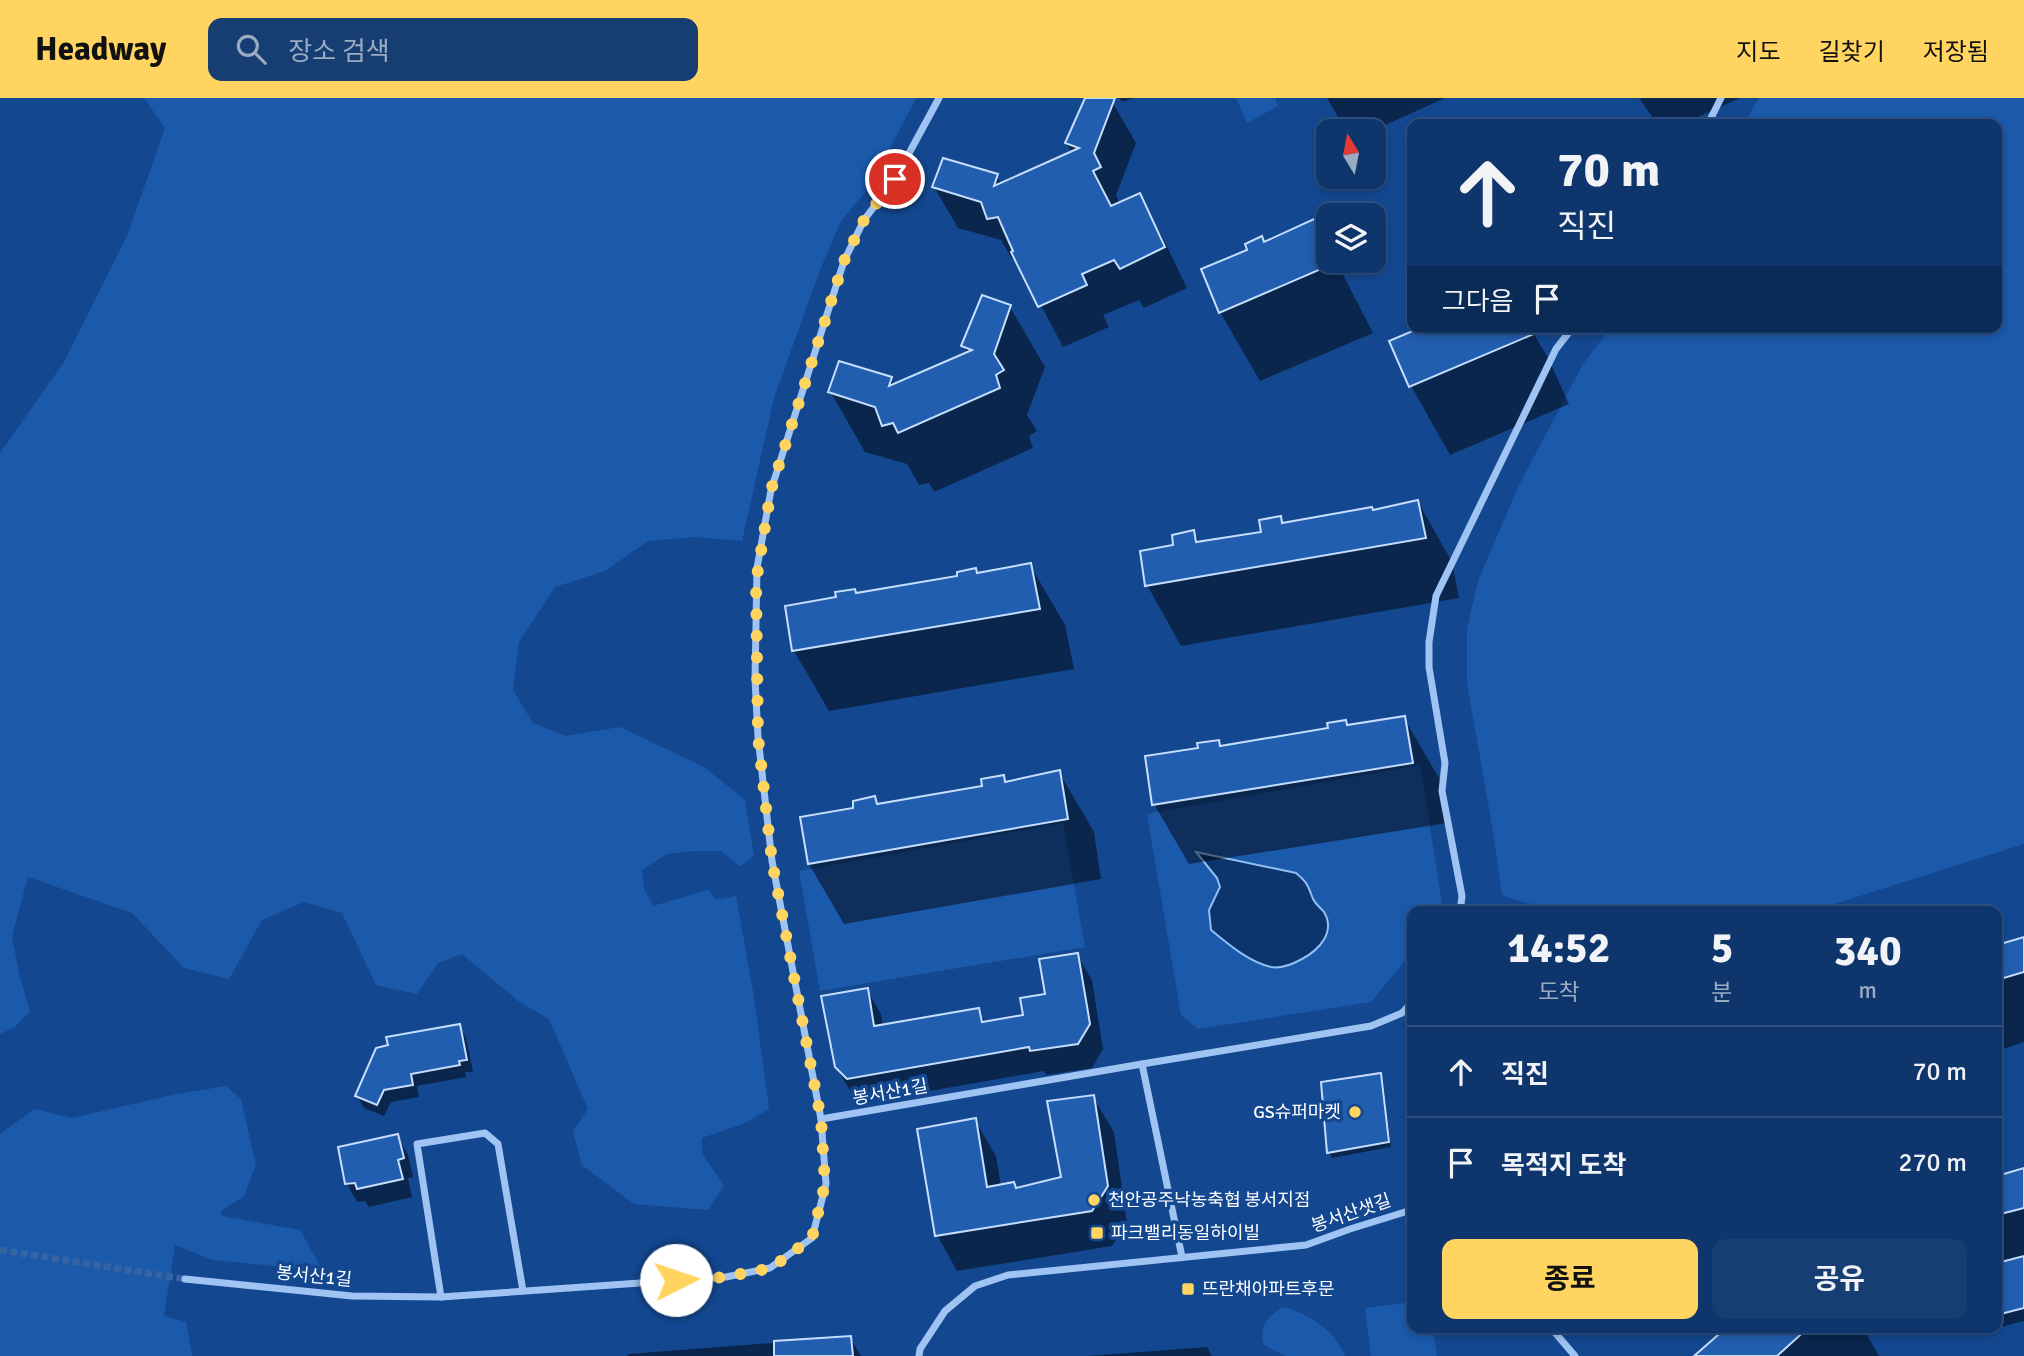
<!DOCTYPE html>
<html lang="ko">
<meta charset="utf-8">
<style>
:root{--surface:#0e366d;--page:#173e72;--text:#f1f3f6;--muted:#9babc2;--line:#2e5080;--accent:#ffd460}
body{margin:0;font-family:Signika,"Noto Sans KR",sans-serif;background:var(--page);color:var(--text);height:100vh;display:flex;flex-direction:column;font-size:26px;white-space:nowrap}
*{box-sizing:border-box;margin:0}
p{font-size:23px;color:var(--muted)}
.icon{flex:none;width:38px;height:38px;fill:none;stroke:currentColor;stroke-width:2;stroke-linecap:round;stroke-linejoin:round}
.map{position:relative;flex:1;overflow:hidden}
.panel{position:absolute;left:1407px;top:808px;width:595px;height:427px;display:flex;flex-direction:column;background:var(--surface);border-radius:14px;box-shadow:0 4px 10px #0003,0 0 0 2px var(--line)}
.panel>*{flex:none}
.top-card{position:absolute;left:1407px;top:21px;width:595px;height:214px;border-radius:14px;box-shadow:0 4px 10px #0003,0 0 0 2px var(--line);background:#0e366d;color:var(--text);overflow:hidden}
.needle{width:46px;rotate:350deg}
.tools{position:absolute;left:1316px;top:21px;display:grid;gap:14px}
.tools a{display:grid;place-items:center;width:70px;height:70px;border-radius:14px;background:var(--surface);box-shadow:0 4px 10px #0003,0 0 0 2px var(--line);font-size:35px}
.pin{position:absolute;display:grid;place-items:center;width:60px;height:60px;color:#fff;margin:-30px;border:4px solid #fff;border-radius:50%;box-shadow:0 2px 7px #0007}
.me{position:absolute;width:77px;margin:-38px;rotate:86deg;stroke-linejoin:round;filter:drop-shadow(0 0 5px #0008)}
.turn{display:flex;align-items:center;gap:24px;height:147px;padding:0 35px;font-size:32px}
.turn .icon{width:91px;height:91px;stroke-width:2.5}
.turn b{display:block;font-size:49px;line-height:60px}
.then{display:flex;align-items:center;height:66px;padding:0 35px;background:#0003;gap:14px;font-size:26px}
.eta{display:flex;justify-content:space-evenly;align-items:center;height:119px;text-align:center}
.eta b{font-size:42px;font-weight:700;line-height:49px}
.action{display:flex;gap:14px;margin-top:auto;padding:14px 35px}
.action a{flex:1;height:80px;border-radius:14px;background:var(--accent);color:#111;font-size:28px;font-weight:700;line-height:80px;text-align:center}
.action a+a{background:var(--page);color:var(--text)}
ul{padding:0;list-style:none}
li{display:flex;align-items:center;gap:21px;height:91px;padding:0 35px;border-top:2px solid var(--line)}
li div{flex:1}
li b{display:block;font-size:26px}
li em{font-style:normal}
header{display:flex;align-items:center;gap:42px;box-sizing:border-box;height:98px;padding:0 35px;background:var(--accent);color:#111}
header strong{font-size:33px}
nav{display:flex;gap:38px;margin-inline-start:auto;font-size:24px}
.search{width:490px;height:63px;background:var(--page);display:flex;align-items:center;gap:18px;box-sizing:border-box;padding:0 24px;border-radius:14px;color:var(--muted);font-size:26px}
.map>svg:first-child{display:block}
.green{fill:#1b59ab}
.water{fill:#0c346d;stroke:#91bef5;stroke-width:2}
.shadow{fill:#0007}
.building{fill:#215eb0;stroke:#c6defc;stroke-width:2}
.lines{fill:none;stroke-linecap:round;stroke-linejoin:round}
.street-tunnel{stroke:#3663a2;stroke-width:7;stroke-dasharray:7 3.5;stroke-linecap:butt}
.street{stroke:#9fc3f2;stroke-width:7}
.route{stroke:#ffd460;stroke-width:12;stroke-dasharray:0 21.6}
.poi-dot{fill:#ffd460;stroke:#134891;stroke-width:2.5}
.labels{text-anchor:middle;stroke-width:7;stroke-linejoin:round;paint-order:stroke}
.street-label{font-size:18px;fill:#fff;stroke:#134891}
.poi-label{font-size:18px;fill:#fff;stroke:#134891;text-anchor:start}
</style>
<header>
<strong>Headway</strong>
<div class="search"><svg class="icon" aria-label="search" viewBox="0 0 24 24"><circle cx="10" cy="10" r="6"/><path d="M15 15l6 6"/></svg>장소 검색</div>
<nav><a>지도</a><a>길찾기</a><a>저장됨</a></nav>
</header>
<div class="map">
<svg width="2024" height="1258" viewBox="0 0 2024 1258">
<rect width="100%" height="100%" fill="#134891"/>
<g class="green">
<polygon points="144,0 916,0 871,87 841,123 820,172 774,300 742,443 694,439 648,443 605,473 555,489 519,544 513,592 533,625 565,638 620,629 704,669 745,702 754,758 740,768 721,753 695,753 667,756 642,772 644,791 653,808 708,792 716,802 736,798 754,899 769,1011 743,1026 702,1040 702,1056 724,1087 708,1112 634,1106 582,1067 573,1033 588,1011 549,921 518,903 462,856 438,865 417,896 376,887 342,815 304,804 262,822 229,881 184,870 132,815 28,779 12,839 20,879 30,913 15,929 0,936 0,355 64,264 127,138 165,30"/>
<polygon points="1236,0 1275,0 1278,8 1247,25"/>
<polygon points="1759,0 2024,0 2024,746 1809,814 1555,814 1502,797 1494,739 1467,585 1467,531 1478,483 1518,389 1583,266 1611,229 1997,229 1997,26 1743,26"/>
<polygon points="1420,667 1442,805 1439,814 1412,814 1412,854 1371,904 1198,931 1181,917 1147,716"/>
<polygon points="1063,725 1085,849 820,893 799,773"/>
<polygon points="226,988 241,1001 256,1067 244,1098 221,1113 222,1118 300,1132 323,1173 213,1162 175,1147 164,1218 186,1224 192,1258 0,1258 0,1036 34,1011 72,1020 172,997"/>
<polygon points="1412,1204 1412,1230 1433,1230 1437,1258 1371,1258 1365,1210"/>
<path d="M1282,1209c27,6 52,23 63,49h-60l-21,-11c-6,-19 4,-27 18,-38z"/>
</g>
<path class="water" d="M1196,754l100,21c12,10 12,13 17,26 3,6 7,8 11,13 12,20 -5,38 -22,47 -9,5 -21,10 -31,8 -22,-5 -43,-23 -60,-37l-2,-20 11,-23 -3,-9z"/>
<g class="shadow">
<polygon points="1087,0 1100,0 1113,5 1136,45 1116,97 1120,106 1139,97 1162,138 1187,190 1144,210 1139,202 1103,217 1109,229 1063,249 1016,160 1012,161 1001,142 958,130 934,89 996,78 1002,87 1072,55 1066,45"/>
<polygon points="1119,0 1134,0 1122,4"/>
<polygon points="1327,0 1445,0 1372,33 1346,33"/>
<polygon points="1639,0 1740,0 1683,26 1657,26"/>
<polygon points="1314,123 1328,149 1328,163 1336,163 1373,235 1260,283 1220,214 1264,146"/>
<polygon points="1010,209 1045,269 1027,317 1037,333 1029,338 1033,350 934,394 929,385 919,387 907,366 865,354 830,293 891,281 895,287 968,256 963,247"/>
<polygon points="1530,229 1548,260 1569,306 1450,357 1411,288"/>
<polygon points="1418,404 1452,464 1459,500 1181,548 1147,487 1175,448 1193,434 1200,445 1263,435 1280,420 1284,426 1373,414"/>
<polygon points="1030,467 1065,527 1074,571 829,613 794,553 975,472 978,477"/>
<polygon points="1404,620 1439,680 1447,725 1189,766 1154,706 1200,651 1218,644 1221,649 1330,631 1345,624 1348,629"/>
<polygon points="1059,674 1094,734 1101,781 844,826 809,766 855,711 874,700 878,707 985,690 1003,679 1007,685"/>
<polygon points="2024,840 2024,944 1997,953 1997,848"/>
<polygon points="1077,857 1092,882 1103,951 1092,970 1046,977 1044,973 862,1005 851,994 836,969 867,892 881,916 883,928 978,912 986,925 1025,918 1047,897"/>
<polygon points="459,927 466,940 473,974 465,974 466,979 417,988 419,999 391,1004 384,1018 364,1010 357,998"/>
<polygon points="1380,977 1383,982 1391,1049 1332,1060 1329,1054"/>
<polygon points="1093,999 1114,1034 1127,1125 1112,1148 957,1173 937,1137 975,1022 996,1058 1001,1088 1017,1091 1063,1080"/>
<polygon points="397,1038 408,1057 413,1079 408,1080 412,1099 369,1109 365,1103 357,1104 347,1086"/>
<polygon points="2024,1071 2024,1223 1997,1230 1997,1079"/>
<polygon points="1728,1230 1863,1230 1879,1258 1697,1258"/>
<polygon points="850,1239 861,1258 628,1258 628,1256"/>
<polygon points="1207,1249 1212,1258 1087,1258"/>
</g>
<g class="building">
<polygon points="1085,0 1115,0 1094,55 1101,69 1093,73 1111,108 1140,95 1165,149 1120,171 1114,162 1082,176 1087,187 1038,209 1011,154 1013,153 998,119 987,121 981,104 932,89 943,60 998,76 994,88 1079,50 1065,45"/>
<polygon points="1314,121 1328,151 1328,163 1334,163 1335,165 1219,215 1201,171 1247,152 1245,146 1262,138 1264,144"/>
<polygon points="982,197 1011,207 994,256 1004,272 996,277 1000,290 898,335 893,325 882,328 875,309 828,294 839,263 892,279 889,288 972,252 961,248"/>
<polygon points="1422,229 1550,229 1409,289 1389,243"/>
<polygon points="1418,402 1426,440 1145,488 1140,453 1173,447 1172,437 1194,432 1196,444 1261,434 1259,422 1281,418 1282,425 1372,409 1373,412"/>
<polygon points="1031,465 1040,511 792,553 785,508 836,499 835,494 855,491 856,495 957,478 957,474 976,470 977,475"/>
<polygon points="1405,618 1413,665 1152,707 1145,658 1198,650 1197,645 1219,642 1220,648 1328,630 1327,625 1346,622 1347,627"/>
<polygon points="1060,672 1068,721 808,766 800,719 853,710 853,703 875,698 877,706 982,688 981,681 1004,677 1005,684"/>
<polygon points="2024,839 2024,874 1997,882 1997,847"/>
<polygon points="1078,855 1090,926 1078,946 1030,953 1029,949 847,981 835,969 821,898 868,890 874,928 979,910 982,924 1023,917 1020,900 1045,896 1039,861"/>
<polygon points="460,926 467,962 459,963 460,967 411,976 413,987 384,992 377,1007 355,998 376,950 388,947 386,939"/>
<polygon points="1381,975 1389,1044 1327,1055 1321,984"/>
<polygon points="1094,997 1108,1088 1092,1113 935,1138 917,1031 976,1020 987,1089 1014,1084 1016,1090 1061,1079 1047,1003"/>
<polygon points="398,1036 404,1060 398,1062 403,1081 357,1091 355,1085 345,1086 338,1049"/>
<polygon points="2024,1070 2024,1110 1997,1117 1997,1078"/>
<polygon points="2024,1158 2024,1210 1997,1217 1997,1165"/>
<polygon points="1726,1230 1808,1230 1777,1258 1694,1258"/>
<polygon points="851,1238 853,1258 774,1258 774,1243"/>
</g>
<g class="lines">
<polyline class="street-tunnel" points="0,1152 185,1181"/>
<g class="street">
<polyline points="1708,26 1721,0"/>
<polyline points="1460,814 1462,798 1442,693 1445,665 1429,569 1429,544 1436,498 1556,251 1573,229"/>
<polyline points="1142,966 1371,928 1402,915 1412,904"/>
<polyline points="821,1021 772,763 758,639 755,581 757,470 771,392 844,163 864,122 895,81 939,0"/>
<polyline points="185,1181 352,1198 441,1199 726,1179 770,1170 812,1140 826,1086 821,1021 1142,966 1182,1159"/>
<polyline points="441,1199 417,1046 485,1035 498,1046 523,1193"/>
<polyline points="1551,1230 1575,1258"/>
<polyline points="919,1258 920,1251 945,1213 975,1188 1008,1177 1306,1147 1350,1131 1405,1114 1412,1115"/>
</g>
</g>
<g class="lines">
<polyline class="route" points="676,1182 726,1179 771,1170 812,1140 825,1086 821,1021 772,763 758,639 756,484 771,392 844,163 864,122 895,81"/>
</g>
<g class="poi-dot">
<circle cx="1355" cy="1014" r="7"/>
<circle cx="1094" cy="1102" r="7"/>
<rect x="1090" y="1128" width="14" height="14" rx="3.5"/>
<rect x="1181" y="1184" width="14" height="14" rx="3.5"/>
</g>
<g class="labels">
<g class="street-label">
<text transform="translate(890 994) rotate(-10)" y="6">봉서산1길</text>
<text transform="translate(1351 1115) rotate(-19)" y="6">봉서산샛길</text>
<text transform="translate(314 1178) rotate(6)" y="6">봉서산1길</text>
</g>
<g class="poi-label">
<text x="1341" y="1020" text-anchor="end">GS슈퍼마켓</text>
<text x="1108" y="1108">천안공주낙농축협 봉서지점</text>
<text x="1111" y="1141">파크밸리동일하이빌</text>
<text x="1202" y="1197">뜨란채아파트후문</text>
</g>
</g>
</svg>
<div class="tools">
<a><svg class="needle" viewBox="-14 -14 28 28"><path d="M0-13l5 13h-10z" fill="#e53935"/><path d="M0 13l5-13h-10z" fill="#9babc2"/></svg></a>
<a><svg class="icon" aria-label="layers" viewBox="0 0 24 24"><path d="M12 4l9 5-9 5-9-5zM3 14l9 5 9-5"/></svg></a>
</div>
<div class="pin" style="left:895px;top:81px;background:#d93025"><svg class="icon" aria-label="arrive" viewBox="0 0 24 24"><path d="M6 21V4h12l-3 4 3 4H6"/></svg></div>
<svg class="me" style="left:676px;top:1182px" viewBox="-20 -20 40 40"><circle r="19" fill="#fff"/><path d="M0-13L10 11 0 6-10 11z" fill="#ffd460"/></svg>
<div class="top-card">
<div class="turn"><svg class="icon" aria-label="ahead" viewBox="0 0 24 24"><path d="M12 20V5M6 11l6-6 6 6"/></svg><div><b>70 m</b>직진</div></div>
<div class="then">그다음<svg class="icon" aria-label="arrive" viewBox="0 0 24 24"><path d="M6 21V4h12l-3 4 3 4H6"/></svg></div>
</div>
<section class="panel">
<div class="eta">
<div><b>14:52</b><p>도착</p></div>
<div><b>5</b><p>분</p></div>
<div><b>340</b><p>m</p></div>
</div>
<ul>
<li><svg class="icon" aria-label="ahead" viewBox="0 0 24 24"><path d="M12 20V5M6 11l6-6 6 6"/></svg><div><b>직진</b></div><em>70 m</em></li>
<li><svg class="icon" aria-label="arrive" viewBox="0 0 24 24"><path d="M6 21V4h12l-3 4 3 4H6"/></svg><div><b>목적지 도착</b></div><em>270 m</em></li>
</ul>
<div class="action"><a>종료</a><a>공유</a></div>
</section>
</div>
